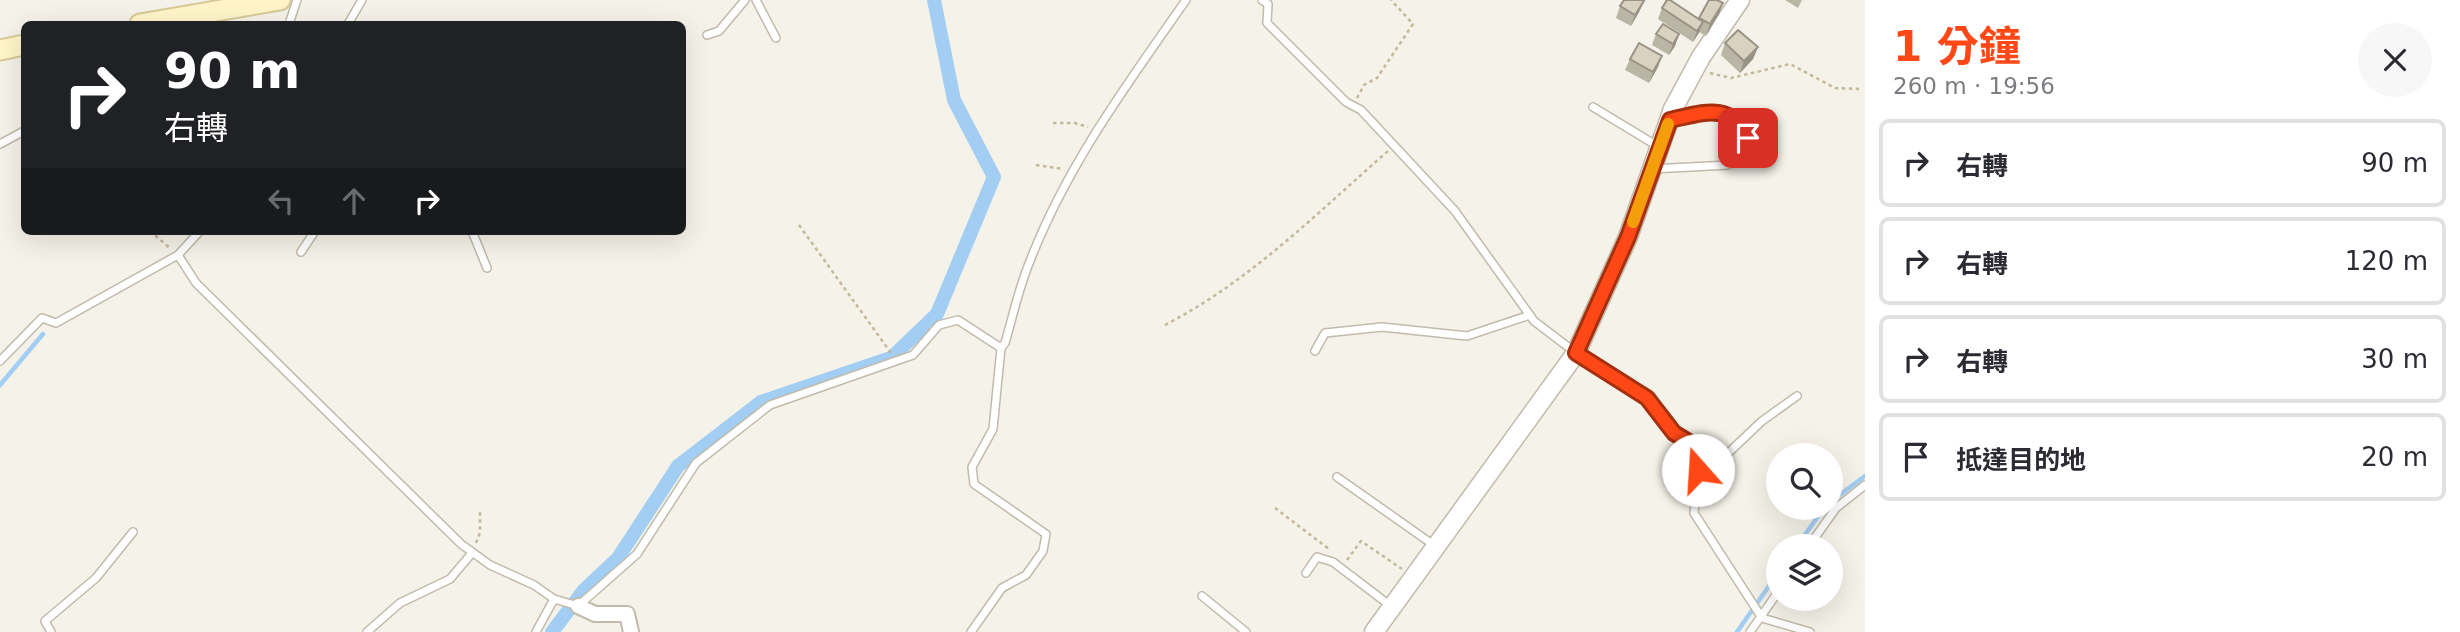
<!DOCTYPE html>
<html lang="zh-TW">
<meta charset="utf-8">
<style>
:root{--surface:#fff;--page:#f7f7f7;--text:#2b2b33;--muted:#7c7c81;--line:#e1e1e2;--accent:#ff4816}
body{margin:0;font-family:"DejaVu Sans","Noto Sans TC",sans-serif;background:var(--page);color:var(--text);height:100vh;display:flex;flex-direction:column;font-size:26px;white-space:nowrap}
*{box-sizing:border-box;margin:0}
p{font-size:23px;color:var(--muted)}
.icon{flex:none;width:38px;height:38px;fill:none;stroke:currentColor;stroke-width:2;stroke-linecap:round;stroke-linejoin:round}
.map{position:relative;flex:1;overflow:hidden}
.drawer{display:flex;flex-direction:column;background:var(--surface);width:595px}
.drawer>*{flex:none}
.hud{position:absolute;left:21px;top:21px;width:665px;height:214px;border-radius:10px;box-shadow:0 7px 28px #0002;background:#202124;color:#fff;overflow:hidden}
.tools{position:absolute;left:1766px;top:443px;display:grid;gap:14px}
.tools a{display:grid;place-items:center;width:77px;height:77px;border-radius:50%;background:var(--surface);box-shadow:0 7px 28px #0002;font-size:35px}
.pin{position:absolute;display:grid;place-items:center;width:60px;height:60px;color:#fff;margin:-30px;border-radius:14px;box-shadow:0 4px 10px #0006}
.me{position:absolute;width:77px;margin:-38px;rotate:341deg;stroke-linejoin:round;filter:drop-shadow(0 0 5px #0008)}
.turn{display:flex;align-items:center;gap:24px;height:147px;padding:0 28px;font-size:32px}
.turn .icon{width:91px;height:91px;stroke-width:2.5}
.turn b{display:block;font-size:49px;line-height:60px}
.lanes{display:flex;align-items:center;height:66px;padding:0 28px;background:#0003;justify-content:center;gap:35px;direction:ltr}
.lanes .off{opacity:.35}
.round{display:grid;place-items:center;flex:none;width:74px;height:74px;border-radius:37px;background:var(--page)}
.head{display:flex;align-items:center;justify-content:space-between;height:119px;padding:0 28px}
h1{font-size:42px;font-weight:700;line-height:52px;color:var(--accent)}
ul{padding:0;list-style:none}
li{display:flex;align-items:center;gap:21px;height:88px;margin:0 14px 10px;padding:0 14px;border:4px solid var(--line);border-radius:10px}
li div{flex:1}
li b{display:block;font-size:26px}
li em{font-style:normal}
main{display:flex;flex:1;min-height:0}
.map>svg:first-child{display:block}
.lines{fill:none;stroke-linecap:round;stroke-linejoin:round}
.stream{stroke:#a3cef4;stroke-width:4.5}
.canal{stroke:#a3cef4;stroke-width:14}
.service-casing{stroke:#c1bbab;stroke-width:10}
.minor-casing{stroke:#c1bbab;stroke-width:18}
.tertiary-casing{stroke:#c1bbab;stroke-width:21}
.secondary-casing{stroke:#d7ca97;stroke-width:23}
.path{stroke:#c4b89b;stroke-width:2.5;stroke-dasharray:3.5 3.5;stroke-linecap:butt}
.service{stroke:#fff;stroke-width:7}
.minor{stroke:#fff;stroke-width:14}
.tertiary{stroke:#fff;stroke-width:18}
.secondary{stroke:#fff5c9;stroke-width:19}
.wall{fill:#bbb5a5}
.shaded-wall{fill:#999386}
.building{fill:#dad2c0;stroke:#999386;stroke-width:2}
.route-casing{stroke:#a62f0e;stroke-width:18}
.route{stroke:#ff4816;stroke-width:12}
.slow{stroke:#f59e0b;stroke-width:12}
</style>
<main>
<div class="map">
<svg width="1865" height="632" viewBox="0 0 1865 632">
<rect width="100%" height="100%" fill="#f5f2e9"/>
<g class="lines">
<g class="stream">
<polyline points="0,385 43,334"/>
<polyline points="1830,502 1865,476"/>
<polyline points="1797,546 1824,508"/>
<polyline points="1737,632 1778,573"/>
</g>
<polyline class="canal" points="552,632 584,590 618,558 678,466 761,402 891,358 937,314 994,177 954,100 934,0"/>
<g class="service-casing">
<g id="service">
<polyline points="756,0 776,38"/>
<polyline points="1262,0 1268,4 1267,23 1346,102 1361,110 1455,211 1534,321 1576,353 1647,398 1674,433 1700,449 1694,513 1762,618 1810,632"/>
<polyline points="289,24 297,0"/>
<polyline points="348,24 362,0"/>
<polyline points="707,35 719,31 745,0"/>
<polyline points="1593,107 1659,147"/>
<polyline points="1671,120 1722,111 1741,122 1756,153"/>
<polyline points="0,144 24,131"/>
<polyline points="1652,169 1728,165"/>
<path d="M200,231l-22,24 18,28 265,261 29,21 44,20 20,14 24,7 59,-52 59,-91 74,-58 143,-50 26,-30 19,-5 43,28 4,-5c8,-27 14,-56 25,-82 37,-96 98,-178 156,-261"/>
<polyline points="472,231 487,268"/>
<polyline points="301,252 315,231"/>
<polyline points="1315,351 1325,333 1382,327 1467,336 1530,315"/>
<polyline points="0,361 42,318 56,323 178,255"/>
<polyline points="1700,449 1724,457 1762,421 1797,396"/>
<polyline points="1337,477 1435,546"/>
<polyline points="1809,546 1836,508 1865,485"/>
<polyline points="1306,573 1317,557 1333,562 1392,607"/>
<polyline points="1202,596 1246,632"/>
<polyline points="51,632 45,621 96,578 133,532"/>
<polyline points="367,632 400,603 450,579 472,553"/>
<polyline points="536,632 554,599"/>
<polyline points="971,632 1002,588 1026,575 1043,551 1046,534 974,484 972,467 993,429 1001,348"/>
<polyline points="1750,632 1778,592"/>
</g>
</g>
<g class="minor-casing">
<polyline id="minor" points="578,606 595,614 627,614 631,632"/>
</g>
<g class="tertiary-casing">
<polyline id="tertiary" points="1374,632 1576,353 1628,237 1673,109 1701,57 1740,0"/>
</g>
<g class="secondary-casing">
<g id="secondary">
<polyline points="140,24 280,0"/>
<polyline points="0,50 24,45"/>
</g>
</g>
<g class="path">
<polyline points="1710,73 1731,78 1790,64 1835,88 1859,89"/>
<polyline points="1357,98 1364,85 1377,78 1413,24 1391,0"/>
<polyline points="1053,123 1075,123 1088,127"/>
<polyline points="1036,165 1063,169"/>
<polyline points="799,225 891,353"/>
<polyline points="150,231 171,249"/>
<path d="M1165,325c85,-44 151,-111 223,-174"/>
<polyline points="1275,508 1329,549"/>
<polyline points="476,543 480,533 480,509"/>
<polyline points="1347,560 1361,541 1402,569"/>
</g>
<use href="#service" class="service"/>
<use href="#minor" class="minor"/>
<use href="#tertiary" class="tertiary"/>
<use href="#secondary" class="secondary"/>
</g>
<g class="wall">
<polygon points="1709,0 1723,3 1719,14 1706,36 1699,32 1693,42 1658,19 1662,8 1698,19"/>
<polygon points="1785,0 1802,0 1798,8"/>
<polygon points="1644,1 1639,12 1631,26 1616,18 1620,6"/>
<polygon points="1656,34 1679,34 1675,46 1669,55 1652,45"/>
<polygon points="1725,43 1758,47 1753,59 1740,73 1721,55"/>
<polygon points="1630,59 1658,67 1649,83 1625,70"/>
</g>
<g class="shaded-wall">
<polygon points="1644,1 1639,12 1631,26 1635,15"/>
<polygon points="1723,3 1719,14 1706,36 1710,24"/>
<polygon points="1703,22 1699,33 1693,42 1697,31"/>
<polygon points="1679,34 1675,46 1669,55 1673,44"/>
<polygon points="1758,47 1753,59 1740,73 1744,61"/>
<polygon points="1662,56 1658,67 1649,83 1653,72"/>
</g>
<g class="building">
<polygon points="1624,0 1642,0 1644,1 1635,15 1620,6"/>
<polygon points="1667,0 1670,0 1703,22 1697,31 1662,8"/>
<polygon points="1709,0 1717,0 1723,3 1710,24 1699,18"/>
<polygon points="1663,24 1679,34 1673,44 1656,34"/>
<polygon points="1738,30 1758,47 1744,61 1725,43"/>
<polygon points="1639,43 1662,56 1653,72 1630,59"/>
</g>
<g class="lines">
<g class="route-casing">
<path id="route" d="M1698,470l2,-21 -26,-16 -27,-35 -71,-45 52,-116 42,-117c33,-7 60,-19 78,18"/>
</g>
<use href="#route" class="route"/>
<polyline class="slow" points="1633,222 1668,124"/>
</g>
</svg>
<div class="tools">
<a><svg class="icon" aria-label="search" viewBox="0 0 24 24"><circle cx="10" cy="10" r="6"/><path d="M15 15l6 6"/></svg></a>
<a><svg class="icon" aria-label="layers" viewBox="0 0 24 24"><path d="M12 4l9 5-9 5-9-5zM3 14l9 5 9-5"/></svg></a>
</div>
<div class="pin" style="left:1748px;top:138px;background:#d93025"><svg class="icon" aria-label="arrive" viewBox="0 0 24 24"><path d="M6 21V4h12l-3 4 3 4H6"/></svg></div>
<svg class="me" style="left:1698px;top:470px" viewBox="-20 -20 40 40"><circle r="19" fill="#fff"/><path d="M0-13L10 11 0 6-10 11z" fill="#ff4816"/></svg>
<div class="hud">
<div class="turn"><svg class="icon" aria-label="right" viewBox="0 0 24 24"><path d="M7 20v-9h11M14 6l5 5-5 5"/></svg><div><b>90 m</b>右轉</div></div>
<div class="lanes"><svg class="icon off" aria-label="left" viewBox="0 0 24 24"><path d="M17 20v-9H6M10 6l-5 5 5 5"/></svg><svg class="icon off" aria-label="ahead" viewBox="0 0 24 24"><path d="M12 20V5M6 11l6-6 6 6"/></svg><svg class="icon" aria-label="right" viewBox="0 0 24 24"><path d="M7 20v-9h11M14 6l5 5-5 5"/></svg></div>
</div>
</div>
<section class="drawer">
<div class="head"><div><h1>1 分鐘</h1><p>260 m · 19:56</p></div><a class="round"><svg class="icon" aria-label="close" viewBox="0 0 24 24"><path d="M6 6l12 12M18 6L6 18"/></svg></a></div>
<ul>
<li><svg class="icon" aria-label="right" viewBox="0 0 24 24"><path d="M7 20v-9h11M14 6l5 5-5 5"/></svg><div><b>右轉</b></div><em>90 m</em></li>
<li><svg class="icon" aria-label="right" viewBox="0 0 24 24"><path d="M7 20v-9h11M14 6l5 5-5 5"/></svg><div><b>右轉</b></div><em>120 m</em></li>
<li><svg class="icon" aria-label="right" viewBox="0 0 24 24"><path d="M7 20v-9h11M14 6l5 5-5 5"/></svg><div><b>右轉</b></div><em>30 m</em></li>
<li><svg class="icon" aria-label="arrive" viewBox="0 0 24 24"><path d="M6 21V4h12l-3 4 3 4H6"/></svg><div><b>抵達目的地</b></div><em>20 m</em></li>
</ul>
</section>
</main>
